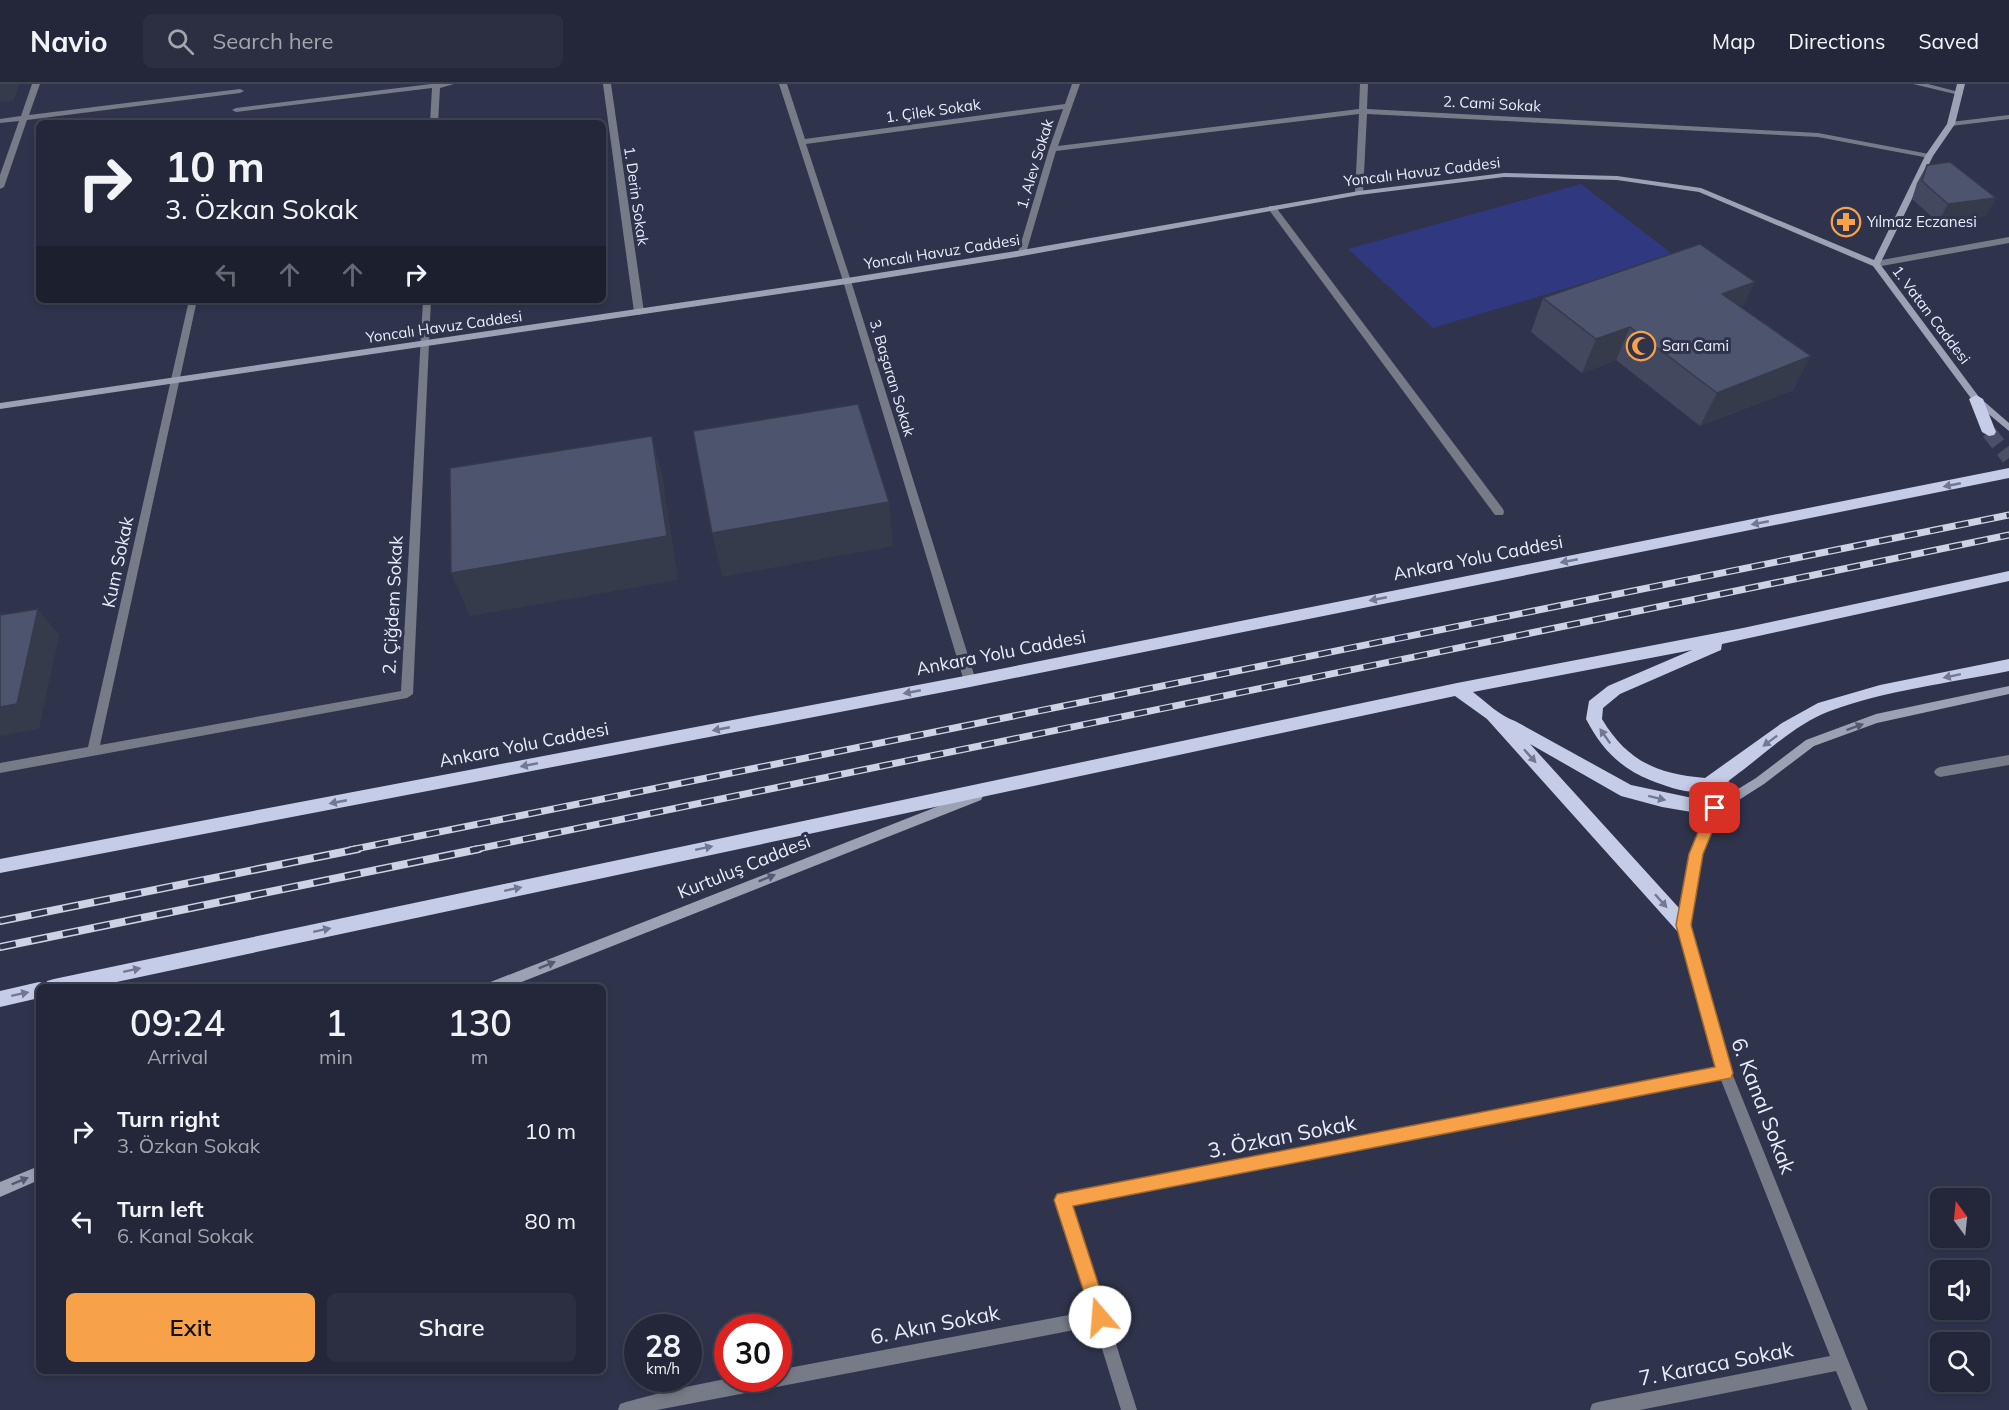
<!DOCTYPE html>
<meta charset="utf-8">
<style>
:root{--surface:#232739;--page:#2b2f41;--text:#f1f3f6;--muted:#a3a5ae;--line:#404453;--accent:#f7a248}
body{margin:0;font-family:Mulish,sans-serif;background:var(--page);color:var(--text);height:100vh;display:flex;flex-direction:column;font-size:22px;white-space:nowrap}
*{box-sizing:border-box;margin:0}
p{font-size:20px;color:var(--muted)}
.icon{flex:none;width:33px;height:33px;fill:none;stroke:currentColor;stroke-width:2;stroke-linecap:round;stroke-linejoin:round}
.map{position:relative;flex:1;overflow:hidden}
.details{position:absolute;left:36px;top:900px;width:570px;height:390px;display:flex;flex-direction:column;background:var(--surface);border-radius:9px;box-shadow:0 3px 9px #0003,0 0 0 2px var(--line)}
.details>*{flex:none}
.guide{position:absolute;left:36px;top:36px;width:570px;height:183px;border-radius:9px;box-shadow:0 3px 9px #0003,0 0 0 2px var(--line);background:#232739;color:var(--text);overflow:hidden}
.needle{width:39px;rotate:345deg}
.fabs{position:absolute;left:1930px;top:1104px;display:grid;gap:12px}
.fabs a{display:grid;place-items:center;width:60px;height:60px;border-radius:9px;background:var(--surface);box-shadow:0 3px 9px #0003,0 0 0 2px var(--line);font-size:30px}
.speed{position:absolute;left:624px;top:1230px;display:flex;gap:12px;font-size:30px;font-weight:700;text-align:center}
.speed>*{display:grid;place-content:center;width:78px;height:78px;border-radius:50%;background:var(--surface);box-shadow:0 3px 9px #0003,0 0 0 2px var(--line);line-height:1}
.speed small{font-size:15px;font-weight:400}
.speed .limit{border:9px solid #d22;background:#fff;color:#111}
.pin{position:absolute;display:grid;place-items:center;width:51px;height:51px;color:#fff;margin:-26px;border-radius:12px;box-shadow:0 3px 9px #0006}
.me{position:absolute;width:66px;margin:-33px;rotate:342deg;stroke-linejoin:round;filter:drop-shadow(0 0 4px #0008)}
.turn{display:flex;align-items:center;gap:21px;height:126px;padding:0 30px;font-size:27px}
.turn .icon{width:78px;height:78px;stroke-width:2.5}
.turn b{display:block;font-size:42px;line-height:51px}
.lanes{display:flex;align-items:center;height:57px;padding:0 30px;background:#0003;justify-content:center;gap:30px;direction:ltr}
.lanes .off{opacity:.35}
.eta{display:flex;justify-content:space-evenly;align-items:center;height:102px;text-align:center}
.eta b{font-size:36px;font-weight:600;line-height:42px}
.button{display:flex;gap:12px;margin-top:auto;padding:12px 30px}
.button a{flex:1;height:69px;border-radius:9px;background:var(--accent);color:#111;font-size:24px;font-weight:600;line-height:69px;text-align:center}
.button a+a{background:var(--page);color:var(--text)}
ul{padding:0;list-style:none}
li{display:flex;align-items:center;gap:18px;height:90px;padding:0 30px}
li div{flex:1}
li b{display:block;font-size:22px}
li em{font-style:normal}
header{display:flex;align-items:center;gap:36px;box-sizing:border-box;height:84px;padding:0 30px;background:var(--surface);border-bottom:2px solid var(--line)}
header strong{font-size:28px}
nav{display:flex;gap:33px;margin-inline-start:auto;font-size:21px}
.search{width:420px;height:54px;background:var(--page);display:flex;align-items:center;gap:15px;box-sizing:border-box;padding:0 21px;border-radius:9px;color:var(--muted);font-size:22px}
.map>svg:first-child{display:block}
.green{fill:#30387f}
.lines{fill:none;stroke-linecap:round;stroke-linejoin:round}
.trunk-tunnel{stroke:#4b5066;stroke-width:15;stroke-dasharray:15 8;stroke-linecap:butt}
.minor{fill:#777b87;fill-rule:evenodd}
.secondary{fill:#9ca1b4;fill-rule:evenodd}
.trunk{fill:#c4cce7;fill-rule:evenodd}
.rail-far1-casing{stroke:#ced2e2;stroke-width:7}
.rail-casing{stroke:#ced2e2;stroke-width:8}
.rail-far1{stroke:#2f344c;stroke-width:4.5;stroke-dasharray:13;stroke-linecap:butt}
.rail{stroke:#2f344c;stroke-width:5;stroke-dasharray:16;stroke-linecap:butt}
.wall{fill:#42485e}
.shaded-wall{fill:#363b4c}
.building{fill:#4d546d;stroke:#363b4c;stroke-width:1.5}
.oneway{fill:#727892}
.oneway2{fill:#555a70}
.route{fill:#f7a248;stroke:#a1692f;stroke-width:1.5}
.labels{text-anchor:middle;stroke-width:6;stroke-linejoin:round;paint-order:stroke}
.far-street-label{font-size:15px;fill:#e9edfc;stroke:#2f344c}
.far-poi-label{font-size:15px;fill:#e9edfc;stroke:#2f344c;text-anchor:start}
.street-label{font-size:18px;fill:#e9edfc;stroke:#2f344c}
.near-street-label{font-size:21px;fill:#e9edfc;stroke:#2f344c}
</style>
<header>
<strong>Navio</strong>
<div class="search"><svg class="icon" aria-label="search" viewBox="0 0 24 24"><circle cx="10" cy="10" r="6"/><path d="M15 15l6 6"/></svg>Search here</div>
<nav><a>Map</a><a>Directions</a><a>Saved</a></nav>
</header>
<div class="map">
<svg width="2009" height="1326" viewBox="0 0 2009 1326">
<rect width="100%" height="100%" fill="#2f344c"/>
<polygon class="green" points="1581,100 1675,172 1433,244 1348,165"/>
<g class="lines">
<polyline class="trunk-tunnel" points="1989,348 2009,374"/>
<g class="minor">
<polygon points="32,0 40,0 29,31 240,5 244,7 240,9 27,36 4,103 0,105 0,91 19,37 0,39 0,35 21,32"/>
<polygon points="431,0 454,0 440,4 438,39 430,39 432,4 236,28 232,26 236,24"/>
<polygon points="603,0 611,0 644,228 639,231 634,228"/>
<polygon points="779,0 787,0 805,55 1065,20 1072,0 1080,0 1058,62 1359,25 1360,0 1368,0 1367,25 1818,49 1929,70 1933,72 1929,74 1818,53 1367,30 1363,109 1359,111 1355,109 1359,30 1056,67 1026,169 1022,172 1018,169 1049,65 1063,25 806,60 851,197 976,597 970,601 964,597 843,197"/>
<polygon points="1913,0 1928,0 1963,9 1959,11"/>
<polygon points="2009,31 2009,35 1951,42 1947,40 1951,38"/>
<polygon points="1269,122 1275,122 1503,425 1504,428 1503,431 1495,431 1269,126"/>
<polygon points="2009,153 2009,159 1876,183 1872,180 1876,177"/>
<polygon points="189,216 197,216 100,661 401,607 423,216 431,216 413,610 407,614 0,689 0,679 88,663"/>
<polygon points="2009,671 2009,681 1940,693 1936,691 1934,688 1936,685 1940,683"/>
<polygon points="1683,835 1688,837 1690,841 1732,989 1868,1326 1852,1326 1836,1287 1640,1326 1590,1326 1592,1320 1598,1318 1830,1272 1721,996 1072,1122 1137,1326 1121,1326 1095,1242 657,1326 618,1326 620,1320 626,1318 671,1306 730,1294 778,1294 778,1286 1090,1227 1055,1116 1058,1111 1063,1109 1717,984 1676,841 1678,837"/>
</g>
<g class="secondary">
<polygon points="1957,0 1965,0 1955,40 1933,72 1880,180 1979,313 2009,339 2009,347 1973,317 1873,182 1699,108 1617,96 1504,93 1359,111 1022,172 847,200 0,325 0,319 847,194 1022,166 1359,107 1504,89 1617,92 1701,104 1874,176 1925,72 1947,40"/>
<polygon points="2009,602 2009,610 1877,639 1814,662 1764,700 1720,728 1702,770 1690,841 1688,845 1683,847 1678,845 1676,841 1690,770 1709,725 1721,687 1729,687 1731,690 1725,713 1756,694 1806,656 1876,630"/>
<polygon points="977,707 981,708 983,712 981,716 509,903 486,903 488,899"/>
<polygon points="39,1082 39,1096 0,1113 0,1098"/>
</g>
<g class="trunk">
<polygon points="1976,311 1983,315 1996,348 1994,351 1989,352 1982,348 1969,315"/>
<polygon points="2009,384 2009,394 970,603 0,789 0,775 970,591"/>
<path d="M2009,487v10l-287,63 -1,6 -101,44 -17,14 -1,11c25,42 55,55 103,59l77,-55 36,-20 62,-18 129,-26v12c-59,12 -122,19 -179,40 -32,12 -60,38 -87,59 -10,7 -23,19 -35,21 -19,4 -40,-4 -58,-11 -30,-12 -49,-32 -64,-61l3,-18 19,-15 84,-36 -219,42c13,10 27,24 42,29l116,64 90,19 3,5 -3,5 -6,2 -53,-9 -41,-11 -91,-52 159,175 3,6 -3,6 -6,2 -6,-2 -190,-212 -32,-23 -1362,291h-54v11l-39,9v-16l39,-9 7,2 1,-3 7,-2 1403,-296 286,-55z"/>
</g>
<g class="rail-far1-casing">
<g id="rail-far1">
<polyline points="350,766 2009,431"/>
<polyline points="472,766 2009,451"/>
</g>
</g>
<g class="rail-casing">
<g id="rail">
<polyline points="0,837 358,765"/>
<polyline points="0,863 479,765"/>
</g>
</g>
<use href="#rail-far1" class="rail-far1"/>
<use href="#rail" class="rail"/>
</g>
<g class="wall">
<polygon points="1927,81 1996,114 1985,132 1938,138 1912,115 1917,99"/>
<polygon points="1543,214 1742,224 1793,306 1700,342 1616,276 1582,289 1531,248"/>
</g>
<g class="shaded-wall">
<polygon points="0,0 19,0 14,16 0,18"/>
<polygon points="1996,114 1985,132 1938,138 1948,120"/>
<polygon points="1755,198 1739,231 1722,210"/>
<polygon points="1630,243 1616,276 1582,289 1596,255"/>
<polygon points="1811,272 1793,306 1700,342 1717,309"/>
<polygon points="652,352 663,395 678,496 470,532 451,489"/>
<polygon points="889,418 893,462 722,493 712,449"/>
<polygon points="38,525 59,551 39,645 0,652 0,623"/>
</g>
<g class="building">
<polygon points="1950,78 1996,114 1948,120 1922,97 1927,81"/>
<polygon points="1700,160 1755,198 1722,210 1811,272 1717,309 1630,243 1596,255 1543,214"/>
<polygon points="858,320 889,418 712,449 693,347"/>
<polygon points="652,352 667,452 451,489 450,384"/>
<polygon points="38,525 17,620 0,623 0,531"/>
</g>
<defs><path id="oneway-solid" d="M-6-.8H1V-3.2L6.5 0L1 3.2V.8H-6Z" transform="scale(1.5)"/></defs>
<g class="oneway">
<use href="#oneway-solid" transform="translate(1952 401) rotate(169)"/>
<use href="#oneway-solid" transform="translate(1760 439) rotate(169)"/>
<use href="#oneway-solid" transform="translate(1569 477) rotate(169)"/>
<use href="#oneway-solid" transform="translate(1378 515) rotate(169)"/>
<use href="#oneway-solid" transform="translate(1952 592) rotate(168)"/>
<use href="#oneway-solid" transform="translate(912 608) rotate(169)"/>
<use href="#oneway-solid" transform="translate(721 645) rotate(169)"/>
<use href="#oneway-solid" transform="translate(1605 652) rotate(-125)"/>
<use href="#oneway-solid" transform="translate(1770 657) rotate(143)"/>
<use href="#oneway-solid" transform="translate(1530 672) rotate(48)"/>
<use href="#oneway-solid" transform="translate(529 681) rotate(169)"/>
<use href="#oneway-solid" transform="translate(1657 714) rotate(14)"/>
<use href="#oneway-solid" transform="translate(338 718) rotate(169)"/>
<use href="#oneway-solid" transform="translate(704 764) rotate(-12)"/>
<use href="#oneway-solid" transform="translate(513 805) rotate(-12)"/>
<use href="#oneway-solid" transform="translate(1661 817) rotate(48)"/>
<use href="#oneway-solid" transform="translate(322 846) rotate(-12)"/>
<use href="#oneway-solid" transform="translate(132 886) rotate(-12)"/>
<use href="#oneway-solid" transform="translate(20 910) rotate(-12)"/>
</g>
<g class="oneway2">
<use href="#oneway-solid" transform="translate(1855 643) rotate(-20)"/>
<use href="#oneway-solid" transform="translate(767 794) rotate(-22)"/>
<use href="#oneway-solid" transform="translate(547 881) rotate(-22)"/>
<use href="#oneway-solid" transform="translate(20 1097) rotate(-22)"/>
</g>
<polygon class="route" points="1715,719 1720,720 1722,724 1703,770 1691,841 1733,989 1731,994 1073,1122 1109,1233 1106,1239 1100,1242 1094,1239 1054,1116 1057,1110 1715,983 1676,841 1689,770 1708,724 1710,720"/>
<defs>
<g id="pharmacy-ring" transform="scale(1.5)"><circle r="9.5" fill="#2f344c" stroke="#f7a248" stroke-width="1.5"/><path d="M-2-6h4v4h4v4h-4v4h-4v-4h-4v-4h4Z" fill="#f7a248"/></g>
<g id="mosque-ring" transform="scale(1.5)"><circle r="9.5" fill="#2f344c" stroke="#f7a248" stroke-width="1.5"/><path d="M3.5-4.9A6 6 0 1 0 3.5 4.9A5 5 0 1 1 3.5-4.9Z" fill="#f7a248"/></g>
</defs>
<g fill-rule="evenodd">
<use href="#pharmacy-ring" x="1846" y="138"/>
<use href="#mosque-ring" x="1641" y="262"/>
</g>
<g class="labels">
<g class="far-street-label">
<text transform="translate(1492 20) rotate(3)" y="5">2. Cami Sokak</text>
<text transform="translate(933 27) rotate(-8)" y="5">1. Çilek Sokak</text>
<text transform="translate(1035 80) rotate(-73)" y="5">1. Alev Sokak</text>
<text transform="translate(1422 88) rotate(-7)" y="5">Yoncalı Havuz Caddesi</text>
<text transform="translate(636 112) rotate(82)" y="5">1. Derin Sokak</text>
<text transform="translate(942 168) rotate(-9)" y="5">Yoncalı Havuz Caddesi</text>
<text transform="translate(1931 231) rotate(53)" y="5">1. Vatan Caddesi</text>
<text transform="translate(444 243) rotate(-8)" y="5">Yoncalı Havuz Caddesi</text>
<text transform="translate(892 294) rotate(73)" y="5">3. Başaran Sokak</text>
</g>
<g class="far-poi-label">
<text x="1867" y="143">Yılmaz Eczanesi</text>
<text x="1662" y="267">Sarı Cami</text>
</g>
<g class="street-label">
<text transform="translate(1478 474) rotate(-11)" y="6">Ankara Yolu Caddesi</text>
<text transform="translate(118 478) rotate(-78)" y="6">Kum Sokak</text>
<text transform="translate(393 521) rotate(-87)" y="6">2. Çiğdem Sokak</text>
<text transform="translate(1001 569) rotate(-11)" y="6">Ankara Yolu Caddesi</text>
<text transform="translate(524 661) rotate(-11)" y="6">Ankara Yolu Caddesi</text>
<text transform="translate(744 783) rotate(-22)" y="6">Kurtuluş Caddesi</text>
</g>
<g class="near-street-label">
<text transform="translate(1763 1022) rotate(69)" y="7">6. Kanal Sokak</text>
<text transform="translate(1282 1053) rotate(-11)" y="7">3. Özkan Sokak</text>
<text transform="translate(935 1241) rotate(-11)" y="7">6. Akın Sokak</text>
<text transform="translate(1716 1280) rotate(-11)" y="7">7. Karaca Sokak</text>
</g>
</g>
</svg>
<div class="fabs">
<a><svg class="needle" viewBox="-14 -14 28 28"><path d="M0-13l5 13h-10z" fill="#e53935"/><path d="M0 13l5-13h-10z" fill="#a3a5ae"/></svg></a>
<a><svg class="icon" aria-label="sound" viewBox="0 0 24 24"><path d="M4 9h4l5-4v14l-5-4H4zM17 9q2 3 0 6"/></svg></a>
<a><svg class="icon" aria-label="search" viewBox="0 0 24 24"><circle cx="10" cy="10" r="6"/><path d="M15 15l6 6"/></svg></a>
</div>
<div class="speed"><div>28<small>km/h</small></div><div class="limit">30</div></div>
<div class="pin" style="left:1715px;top:724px;background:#d93025"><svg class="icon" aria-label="arrive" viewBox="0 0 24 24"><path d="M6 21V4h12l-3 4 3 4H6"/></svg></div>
<svg class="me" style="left:1100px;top:1233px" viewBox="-20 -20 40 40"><circle r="19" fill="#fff"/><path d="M0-13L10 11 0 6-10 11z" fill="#f7a248"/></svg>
<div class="guide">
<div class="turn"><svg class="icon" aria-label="right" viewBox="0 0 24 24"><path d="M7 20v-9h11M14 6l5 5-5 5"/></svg><div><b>10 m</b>3. Özkan Sokak</div></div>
<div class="lanes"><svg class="icon off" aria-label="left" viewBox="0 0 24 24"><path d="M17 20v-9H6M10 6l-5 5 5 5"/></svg><svg class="icon off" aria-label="ahead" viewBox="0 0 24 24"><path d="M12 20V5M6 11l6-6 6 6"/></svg><svg class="icon off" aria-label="ahead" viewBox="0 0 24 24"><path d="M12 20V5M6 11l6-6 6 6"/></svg><svg class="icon" aria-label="right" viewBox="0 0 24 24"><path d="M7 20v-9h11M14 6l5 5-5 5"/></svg></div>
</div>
<section class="details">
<div class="eta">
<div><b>09:24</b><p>Arrival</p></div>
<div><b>1</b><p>min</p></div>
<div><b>130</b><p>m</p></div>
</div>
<ul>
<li><svg class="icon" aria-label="right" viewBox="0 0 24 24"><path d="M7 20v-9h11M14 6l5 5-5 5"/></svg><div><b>Turn right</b><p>3. Özkan Sokak</p></div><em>10 m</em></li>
<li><svg class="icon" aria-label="left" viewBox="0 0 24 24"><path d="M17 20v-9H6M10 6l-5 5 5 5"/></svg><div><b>Turn left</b><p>6. Kanal Sokak</p></div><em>80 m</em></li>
</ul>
<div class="button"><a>Exit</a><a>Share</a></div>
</section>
</div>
